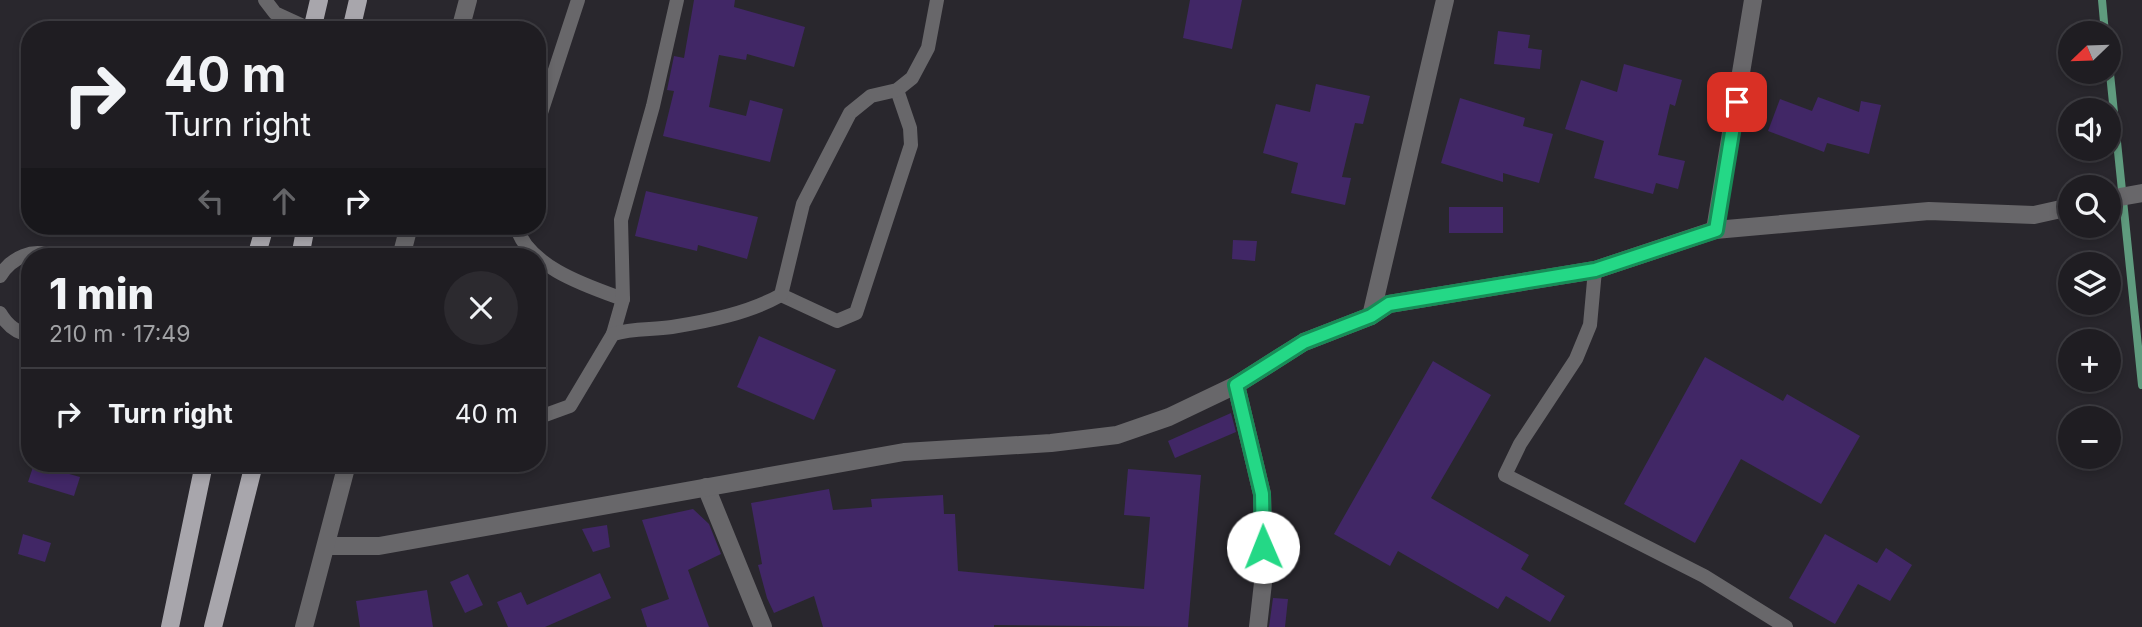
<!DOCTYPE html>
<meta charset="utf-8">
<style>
:root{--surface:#1f1d22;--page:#2c2a2f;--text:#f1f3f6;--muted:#a1a2a5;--line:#3c3b40}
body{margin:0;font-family:Inter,sans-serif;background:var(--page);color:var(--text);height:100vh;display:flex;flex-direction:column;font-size:26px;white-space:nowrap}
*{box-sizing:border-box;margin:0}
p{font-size:23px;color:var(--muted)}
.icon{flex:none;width:38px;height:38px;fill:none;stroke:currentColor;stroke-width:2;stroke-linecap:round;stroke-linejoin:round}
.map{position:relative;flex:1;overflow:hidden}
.panel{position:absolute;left:21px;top:248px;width:525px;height:224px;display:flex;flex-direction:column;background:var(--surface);border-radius:28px;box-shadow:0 4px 10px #0003,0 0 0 2px var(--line)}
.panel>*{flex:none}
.guide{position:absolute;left:21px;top:21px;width:525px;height:214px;border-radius:28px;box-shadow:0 4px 10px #0003,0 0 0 2px var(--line);background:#1f1d22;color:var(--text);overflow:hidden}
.needle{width:46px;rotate:247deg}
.buttons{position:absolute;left:2058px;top:21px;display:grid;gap:14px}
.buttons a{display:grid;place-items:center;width:63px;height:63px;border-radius:50%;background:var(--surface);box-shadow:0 4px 10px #0003,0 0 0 2px var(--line);font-size:35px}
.pin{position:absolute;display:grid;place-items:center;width:60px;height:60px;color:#fff;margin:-30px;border-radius:14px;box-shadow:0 4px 10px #0006}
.me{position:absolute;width:77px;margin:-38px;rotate:359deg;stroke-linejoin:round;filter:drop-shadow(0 0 5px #0008)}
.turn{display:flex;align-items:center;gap:24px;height:147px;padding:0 28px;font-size:32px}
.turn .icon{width:91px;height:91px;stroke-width:2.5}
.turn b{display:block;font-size:49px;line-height:60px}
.lanes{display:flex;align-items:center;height:66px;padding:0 28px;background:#0003;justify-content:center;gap:35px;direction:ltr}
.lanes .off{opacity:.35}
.round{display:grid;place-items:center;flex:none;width:74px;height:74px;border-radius:37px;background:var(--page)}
.overview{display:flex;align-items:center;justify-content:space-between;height:119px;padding:0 28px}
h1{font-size:42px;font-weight:800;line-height:52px}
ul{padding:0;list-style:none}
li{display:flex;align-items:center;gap:21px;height:91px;padding:0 28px;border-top:2px solid var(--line)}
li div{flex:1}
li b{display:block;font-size:26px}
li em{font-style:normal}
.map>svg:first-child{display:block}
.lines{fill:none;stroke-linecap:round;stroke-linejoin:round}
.stream{stroke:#5f9b7e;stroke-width:8}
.building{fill:#412766}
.service{stroke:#68676a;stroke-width:14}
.minor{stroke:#68676a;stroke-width:18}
.primary{stroke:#a8a6ac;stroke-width:18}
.route-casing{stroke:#178c57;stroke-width:18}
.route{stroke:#24d886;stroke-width:12}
</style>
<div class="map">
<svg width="2142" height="627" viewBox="0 0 2142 627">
<rect width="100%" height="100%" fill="#29272d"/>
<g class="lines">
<g class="stream">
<polyline points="2102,0 2105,33"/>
<polyline points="2109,64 2142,385"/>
</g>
</g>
<g class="building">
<polygon points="694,0 735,0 734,7 805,27 794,67 747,54 746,60 719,55 709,107 746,116 750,100 783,109 770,162 663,136 674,91 667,90 674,56 684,58"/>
<polygon points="1190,0 1242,0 1232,49 1183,38"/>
<polygon points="1498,31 1530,35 1528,48 1542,50 1540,69 1494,64"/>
<polygon points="1624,64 1682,80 1675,106 1670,104 1658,155 1685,161 1678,189 1656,183 1653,194 1594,178 1604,141 1565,129 1581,80 1617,92"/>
<polygon points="1316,84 1370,96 1363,124 1355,123 1342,177 1351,178 1345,205 1291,193 1298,163 1263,153 1276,104 1310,112"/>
<polygon points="1818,97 1859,112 1861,101 1881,105 1869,154 1827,143 1824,152 1768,131 1780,99 1812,111"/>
<polygon points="1460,98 1525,118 1523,126 1553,134 1539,183 1503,173 1503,182 1441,163"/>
<polygon points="646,191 758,217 747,259 698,245 697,251 635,236"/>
<rect x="1449" y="207" width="54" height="26"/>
<polygon points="1233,240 1257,241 1255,261 1232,259"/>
<polygon points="759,336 836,370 814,420 737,387"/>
<polygon points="1705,357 1783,401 1787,394 1860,436 1821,504 1741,459 1695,543 1624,504"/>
<polygon points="1433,361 1491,395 1431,498 1529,555 1521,569 1565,596 1550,622 1506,596 1498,609 1398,551 1390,566 1334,534"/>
<polygon points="1231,413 1236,432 1175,458 1168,441"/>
<polygon points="34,464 80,477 74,496 28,482"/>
<polygon points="1128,469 1201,475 1188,627 994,625 994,627 823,627 814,596 774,613 767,598 758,565 762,564 751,503 829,489 833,510 872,507 871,499 943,495 944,514 955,514 958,571 1144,589 1150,517 1124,515"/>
<polygon points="693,509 709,524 721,554 688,570 709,627 647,627 641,609 669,599 642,520"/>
<polygon points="607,525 610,547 593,552 582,529"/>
<polygon points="23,534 51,543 45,562 18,554"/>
<polygon points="1825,534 1877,563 1886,548 1912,565 1890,601 1858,584 1835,624 1789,598"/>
<polygon points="600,573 611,598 545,627 508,627 497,602 521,592 527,605"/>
<polygon points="468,574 483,605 465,613 450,582"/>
<polygon points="427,590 433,627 360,627 356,601"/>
<polygon points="1273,598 1288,599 1285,627 1269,627"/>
</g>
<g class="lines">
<g class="service">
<polyline points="265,0 275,13 312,30"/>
<polyline points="537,125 578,0"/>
<path d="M516,226c12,41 71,60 107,73"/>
<polyline points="1595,270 1590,325 1576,359 1520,444 1505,475 1704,576 1786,627"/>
<path d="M0,276c11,-18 33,-29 54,-19"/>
<polyline points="781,295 837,321 856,313 911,145 910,128 897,90"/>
<path d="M0,313c7,12 16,20 30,22"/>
<polyline points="613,334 623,299 621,220 653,106 677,0"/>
<path d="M537,418l33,-12 43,-72c20,-6 39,-4 59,-7 37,-6 77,-14 109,-32l22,-91 47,-91 21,-17 26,-6 15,-12 16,-30 9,-48"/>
</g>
<g class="minor">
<polyline points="460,30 468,0"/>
<polyline points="2109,199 2142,193"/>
<polyline points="1715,230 1753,0"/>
<polyline points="401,257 409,226"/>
<polyline points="1371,316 1445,0"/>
<polyline points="1236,385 1262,494 1264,574 1258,627"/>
<polyline points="706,487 763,627"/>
<polyline points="326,546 379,546 904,452 1051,443 1117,435 1169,417 1236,385 1304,342 1371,316 1389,304 1595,270 1715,230 1929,211 2034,215 2070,207"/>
<polyline points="304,627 347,464"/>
</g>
<g class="primary">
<polyline points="312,30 319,0"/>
<polyline points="351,30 358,0"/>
<polyline points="256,257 265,226"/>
<polyline points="300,257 306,226"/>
<polyline points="170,627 204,464"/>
<polyline points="213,627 254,464"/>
</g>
</g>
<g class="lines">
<g class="route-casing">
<polyline id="route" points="1263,547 1262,494 1236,385 1304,342 1371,316 1389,304 1595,270 1716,230 1737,102"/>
</g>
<use href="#route" class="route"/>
</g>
</svg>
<div class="buttons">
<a><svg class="needle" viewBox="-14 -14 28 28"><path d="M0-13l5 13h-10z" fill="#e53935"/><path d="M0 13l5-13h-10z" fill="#a1a2a5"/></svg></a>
<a><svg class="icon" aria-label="sound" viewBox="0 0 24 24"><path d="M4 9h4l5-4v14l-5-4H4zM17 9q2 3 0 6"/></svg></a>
<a><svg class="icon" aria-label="search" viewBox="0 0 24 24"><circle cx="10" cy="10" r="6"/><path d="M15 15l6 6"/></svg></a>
<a><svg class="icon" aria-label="layers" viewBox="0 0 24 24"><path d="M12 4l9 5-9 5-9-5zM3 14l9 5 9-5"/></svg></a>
<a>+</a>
<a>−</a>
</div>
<div class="pin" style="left:1737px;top:102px;background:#d93025"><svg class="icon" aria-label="arrive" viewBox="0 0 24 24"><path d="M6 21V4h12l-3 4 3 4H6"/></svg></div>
<svg class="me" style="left:1263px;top:547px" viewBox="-20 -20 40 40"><circle r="19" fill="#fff"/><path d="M0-13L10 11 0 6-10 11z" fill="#24d886"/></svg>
<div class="guide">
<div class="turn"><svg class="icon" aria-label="right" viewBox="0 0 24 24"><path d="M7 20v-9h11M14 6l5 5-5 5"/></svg><div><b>40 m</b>Turn right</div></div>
<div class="lanes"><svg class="icon off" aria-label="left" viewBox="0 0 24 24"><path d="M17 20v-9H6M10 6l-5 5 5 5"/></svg><svg class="icon off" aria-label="ahead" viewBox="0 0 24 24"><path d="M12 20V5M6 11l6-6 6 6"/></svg><svg class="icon" aria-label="right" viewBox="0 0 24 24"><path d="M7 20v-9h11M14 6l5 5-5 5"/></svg></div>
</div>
<section class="panel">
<div class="overview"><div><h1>1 min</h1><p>210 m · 17:49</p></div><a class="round"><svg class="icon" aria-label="close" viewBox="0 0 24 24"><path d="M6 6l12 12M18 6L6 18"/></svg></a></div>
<ul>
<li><svg class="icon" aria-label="right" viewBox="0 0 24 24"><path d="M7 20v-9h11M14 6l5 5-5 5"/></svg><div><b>Turn right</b></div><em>40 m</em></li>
</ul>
</section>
</div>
